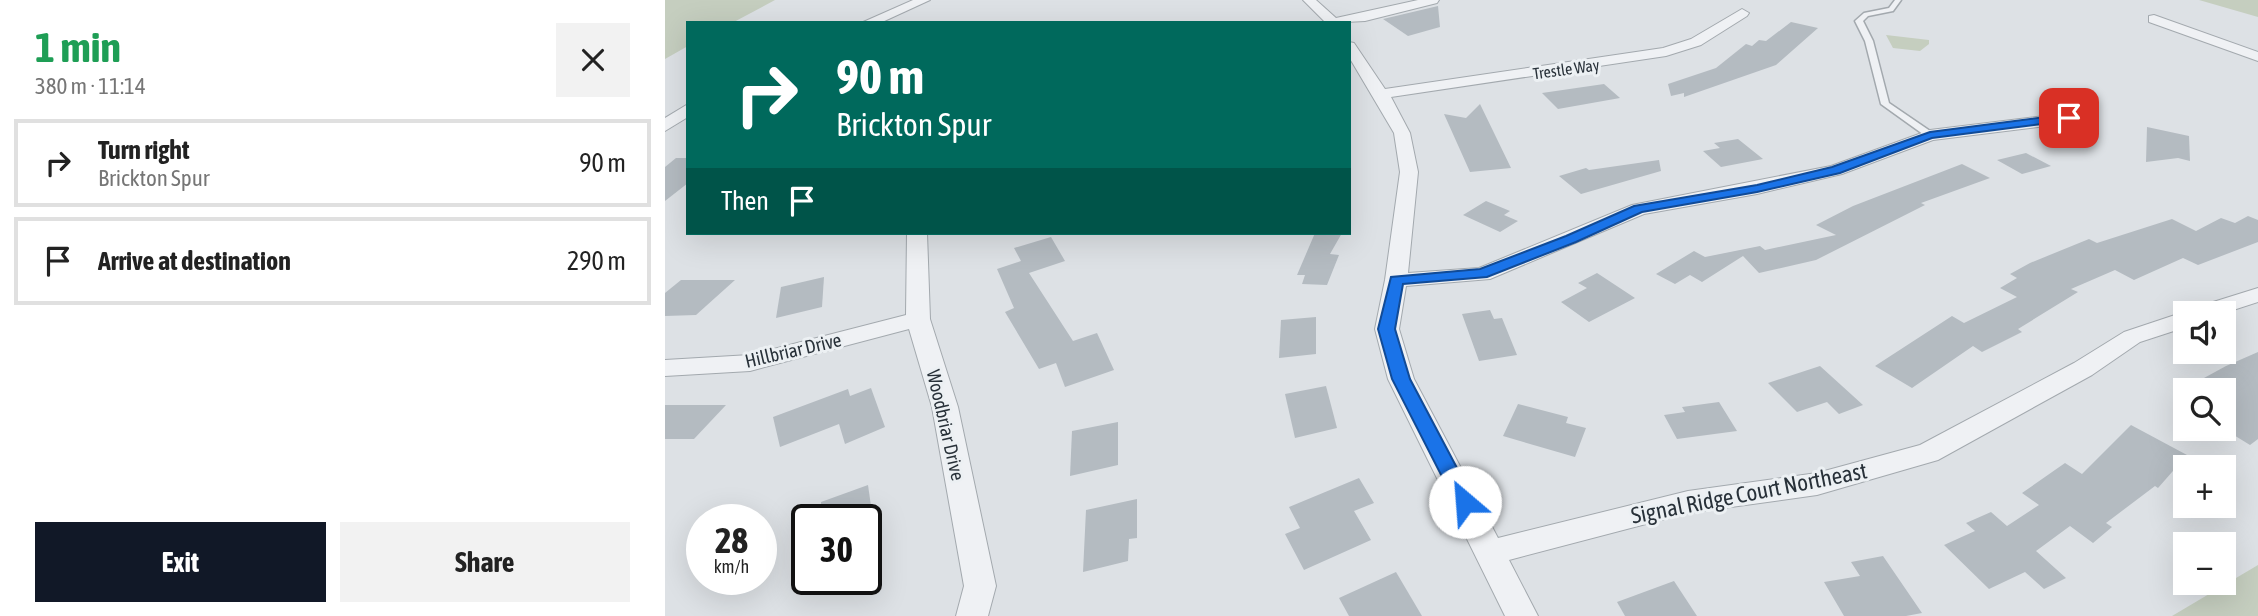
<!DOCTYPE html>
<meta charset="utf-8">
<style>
:root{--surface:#fff;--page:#f2f2f2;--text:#222;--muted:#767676;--line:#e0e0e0;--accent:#111827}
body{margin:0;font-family:"Asap Condensed",sans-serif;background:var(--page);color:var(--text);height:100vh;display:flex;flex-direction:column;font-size:26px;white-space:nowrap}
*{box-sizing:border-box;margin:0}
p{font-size:23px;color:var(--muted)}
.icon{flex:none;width:38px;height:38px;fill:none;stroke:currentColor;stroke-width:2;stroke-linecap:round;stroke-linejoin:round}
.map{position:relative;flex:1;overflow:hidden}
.drawer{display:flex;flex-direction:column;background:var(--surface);width:665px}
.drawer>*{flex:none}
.hud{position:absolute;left:21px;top:21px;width:665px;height:214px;border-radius:0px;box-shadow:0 7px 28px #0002;background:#00695c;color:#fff;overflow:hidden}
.fabs{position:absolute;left:1508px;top:301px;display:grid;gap:14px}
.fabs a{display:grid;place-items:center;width:63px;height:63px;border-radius:0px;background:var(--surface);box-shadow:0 7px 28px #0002;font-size:35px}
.speed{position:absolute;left:21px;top:504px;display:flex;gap:14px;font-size:35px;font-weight:700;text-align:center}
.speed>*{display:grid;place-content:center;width:91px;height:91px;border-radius:50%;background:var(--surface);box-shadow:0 7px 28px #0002;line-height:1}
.speed small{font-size:18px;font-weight:400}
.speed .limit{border:4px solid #111;border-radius:10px;background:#fff;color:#111}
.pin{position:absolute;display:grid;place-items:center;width:60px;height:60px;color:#fff;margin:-30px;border-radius:14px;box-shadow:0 4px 10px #0006}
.me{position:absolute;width:77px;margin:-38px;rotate:333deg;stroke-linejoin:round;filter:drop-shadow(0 0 5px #0008)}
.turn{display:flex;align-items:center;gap:24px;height:147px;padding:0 35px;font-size:32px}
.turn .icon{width:91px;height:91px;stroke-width:2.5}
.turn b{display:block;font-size:49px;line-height:60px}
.then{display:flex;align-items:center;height:66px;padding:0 35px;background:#0003;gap:14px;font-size:26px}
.round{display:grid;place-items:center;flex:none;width:74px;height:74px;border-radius:0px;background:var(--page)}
.overview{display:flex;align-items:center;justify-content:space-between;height:119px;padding:0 35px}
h1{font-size:42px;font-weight:700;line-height:52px;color:#1e9e55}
.cta{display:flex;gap:14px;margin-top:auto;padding:14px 35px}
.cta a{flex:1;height:80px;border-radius:0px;background:var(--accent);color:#fff;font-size:28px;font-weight:700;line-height:80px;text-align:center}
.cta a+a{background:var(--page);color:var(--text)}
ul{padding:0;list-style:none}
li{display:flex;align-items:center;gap:21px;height:88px;margin:0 14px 10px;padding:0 21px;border:4px solid var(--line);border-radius:0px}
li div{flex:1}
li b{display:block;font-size:26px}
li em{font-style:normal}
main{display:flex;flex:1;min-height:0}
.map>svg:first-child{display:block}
.green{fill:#c5cebf}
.building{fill:#b4bbc1}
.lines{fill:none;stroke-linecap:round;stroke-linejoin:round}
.lane-casing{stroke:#a3a9ae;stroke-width:3}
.street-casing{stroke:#a3a9ae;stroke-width:2}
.lane{fill:#eff1f4;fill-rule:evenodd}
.street{fill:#eff1f4;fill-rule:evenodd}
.route{fill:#1a73e8;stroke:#114b97;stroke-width:2}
.labels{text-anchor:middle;stroke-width:6;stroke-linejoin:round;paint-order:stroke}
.far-street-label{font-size:16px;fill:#283139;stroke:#ecf0f3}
.street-label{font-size:19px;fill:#283139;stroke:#ecf0f3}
.near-street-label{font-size:23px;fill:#283139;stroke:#ecf0f3}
</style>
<main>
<section class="drawer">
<div class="overview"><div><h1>1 min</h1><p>380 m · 11:14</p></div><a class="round"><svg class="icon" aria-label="close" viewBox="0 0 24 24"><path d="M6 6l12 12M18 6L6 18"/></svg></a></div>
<ul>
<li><svg class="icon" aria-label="right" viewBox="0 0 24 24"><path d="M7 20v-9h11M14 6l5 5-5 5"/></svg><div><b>Turn right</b><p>Brickton Spur</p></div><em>90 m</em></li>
<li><svg class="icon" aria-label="arrive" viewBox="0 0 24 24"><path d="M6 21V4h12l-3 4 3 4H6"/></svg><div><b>Arrive at destination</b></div><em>290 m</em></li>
</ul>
<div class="cta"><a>Exit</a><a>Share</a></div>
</section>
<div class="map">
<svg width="1593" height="616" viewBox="0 0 1593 616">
<rect width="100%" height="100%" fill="#dde1e5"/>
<g class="green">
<polygon points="0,0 110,0 67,23 23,23 23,46 0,59"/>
<polygon points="1534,0 1593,0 1593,17"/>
<polygon points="1221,35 1264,40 1264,44 1255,51 1228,48"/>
<polygon points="1593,565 1593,616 1507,616"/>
</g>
<g class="building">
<polygon points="773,6 775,27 743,36 718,19"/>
<polygon points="1126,22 1153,28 1111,65 1019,97 1019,93 1006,96 1003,84 1051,68 1081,44 1087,46 1094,40 1101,41"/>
<polygon points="939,84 955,98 893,109 877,93"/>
<polygon points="815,104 846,168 805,172 779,114 801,118"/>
<polygon points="1482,127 1524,136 1525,161 1513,158 1481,162"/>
<polygon points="1073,139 1098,159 1056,167 1038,151 1055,148 1049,143"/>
<polygon points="1361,153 1386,166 1357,174 1332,160"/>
<polygon points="11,158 23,158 23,183 0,201 0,167"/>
<polygon points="994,160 996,171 916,194 894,176 921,168 924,170"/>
<polygon points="1297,164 1325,178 1256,203 1260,205 1151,260 1094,273 1078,256 1037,282 1025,275 1010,284 991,274 1029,251 1040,257 1095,246 1100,250 1171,235 1151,225 1188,206"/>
<polygon points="821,201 845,211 839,215 853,221 835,232 798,215"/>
<polygon points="1583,216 1593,220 1593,242 1533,265 1518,258 1469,280 1450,270 1406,289 1413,292 1353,329 1357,332 1317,352 1308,346 1247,388 1210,366 1287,316 1299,323 1352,297 1335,288 1352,278 1345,274 1365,263 1424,239 1432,243 1507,219 1531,231 1556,218 1570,223"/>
<polygon points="650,233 677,233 665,254 674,255 662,285 637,284 640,275 632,275"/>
<polygon points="386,237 400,261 364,273 408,341 432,333 449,370 400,387 391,363 374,369 340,312 349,308 332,269 356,261 349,248"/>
<polygon points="932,273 970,298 924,322 896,302 922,288 913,283"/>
<polygon points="159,277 157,307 111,318 116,287"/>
<polygon points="16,280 70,280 31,315 0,316 0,293"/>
<polygon points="825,310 829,319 837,318 852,355 814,361 797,314"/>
<polygon points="651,317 651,354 614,358 616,320"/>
<polygon points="1593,352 1593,439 1585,445 1559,429 1559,390 1517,390 1561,366"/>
<polygon points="1155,366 1198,405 1174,414 1162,402 1132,412 1103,383"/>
<polygon points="661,386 672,428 630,438 620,394"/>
<polygon points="206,388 220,427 180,444 174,424 115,447 108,417 183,389 185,396"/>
<polygon points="1054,402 1072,431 1012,439 999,415 1020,412 1017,407"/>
<polygon points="853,404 903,417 901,423 921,428 910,457 838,436"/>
<polygon points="0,405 61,405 29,439 0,439"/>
<polygon points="453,422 453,465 405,476 407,431"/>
<polygon points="1466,425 1522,455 1493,488 1490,486 1441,523 1447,527 1428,543 1405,526 1371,551 1401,578 1379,589 1360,572 1324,589 1279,545 1310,531 1301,523 1326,512 1342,526 1374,505 1357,493 1400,463 1417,474"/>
<polygon points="694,478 709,503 689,511 706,540 639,570 620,534 635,528 624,507"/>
<polygon points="203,485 208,520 157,520 156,502"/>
<polygon points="472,499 472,538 464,539 463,561 418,572 421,510"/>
<polygon points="1218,556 1257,613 1241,616 1179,616 1159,582 1195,576 1186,562"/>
<polygon points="731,572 757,616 684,616 674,598"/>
<polygon points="1009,581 1032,616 960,616 952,602"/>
</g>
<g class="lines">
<g class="lane-casing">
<polygon id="lane" points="1230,0 1236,0 1228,11 1203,16 1198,21 1208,41 1224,103 1268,133 1268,137 1262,137 1216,104 1200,41 1190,21 1199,13 1224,8"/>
</g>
<g class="street-casing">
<g id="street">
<polygon points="248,0 265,0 215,23 196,23"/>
<polygon points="638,0 651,0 671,18 753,0 774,0 772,3 700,21 661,23"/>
<polygon points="1077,9 1084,13 1082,16 1036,45 1001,56 726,97 745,133 753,172 743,273 814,268 967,205 1166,166 1265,130 1404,113 1412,118 1404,123 1268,140 1177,174 1092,194 979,214 825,279 741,286 734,329 749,379 833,538 1023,491 1152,473 1255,445 1409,363 1459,332 1513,314 1526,313 1529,308 1593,288 1593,302 1559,313 1521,313 1521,327 1475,342 1427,375 1273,460 1152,495 1023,513 844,560 873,616 840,616 723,379 710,329 720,280 735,172 729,133 684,57 684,42 689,43 720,89 998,48 1026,39"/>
<polygon points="1489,15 1593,52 1593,61 1484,22 1484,16"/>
<polygon points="23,104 23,117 0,131 0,118"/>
<polygon points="242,233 262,233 265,319 293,407 331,586 323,616 291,616 299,586 267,407 244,329 85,371 0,376 0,360 85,355 241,315"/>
</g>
</g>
<use href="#lane" class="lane"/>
<use href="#street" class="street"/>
</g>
<polygon class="route" points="1404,114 1409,118 1408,120 1267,138 1175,173 1092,192 977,212 911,242 822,277 738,284 730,329 745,379 810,502 807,508 800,510 793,508 727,379 713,329 726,277 815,269 901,236 969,206 1092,185 1167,167 1265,132"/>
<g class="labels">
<g class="far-street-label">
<text transform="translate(901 69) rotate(-8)" y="6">Trestle Way</text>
</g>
<g class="street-label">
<text transform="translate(128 350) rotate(-13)" y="7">Hillbriar Drive</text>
<text transform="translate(281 425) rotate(77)" y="7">Woodbriar Drive</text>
</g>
<g class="near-street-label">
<text transform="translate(1084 493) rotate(-11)" y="8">Signal Ridge Court Northeast</text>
</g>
</g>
</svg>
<div class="fabs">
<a><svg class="icon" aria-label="sound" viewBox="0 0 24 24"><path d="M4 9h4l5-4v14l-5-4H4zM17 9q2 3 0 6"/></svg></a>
<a><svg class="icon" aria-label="search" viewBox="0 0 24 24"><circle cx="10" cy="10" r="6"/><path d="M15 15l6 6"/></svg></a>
<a>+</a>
<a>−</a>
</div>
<div class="speed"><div>28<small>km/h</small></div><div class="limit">30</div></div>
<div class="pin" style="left:1404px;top:118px;background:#d93025"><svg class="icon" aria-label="arrive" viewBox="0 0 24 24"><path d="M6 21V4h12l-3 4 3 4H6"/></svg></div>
<svg class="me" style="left:800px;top:502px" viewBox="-20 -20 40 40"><circle r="19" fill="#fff"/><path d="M0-13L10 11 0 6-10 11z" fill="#1a73e8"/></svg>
<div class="hud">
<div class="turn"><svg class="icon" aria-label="right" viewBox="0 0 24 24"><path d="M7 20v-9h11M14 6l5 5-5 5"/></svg><div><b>90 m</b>Brickton Spur</div></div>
<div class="then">Then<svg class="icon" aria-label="arrive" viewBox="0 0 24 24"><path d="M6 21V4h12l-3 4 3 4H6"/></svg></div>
</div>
</div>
</main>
